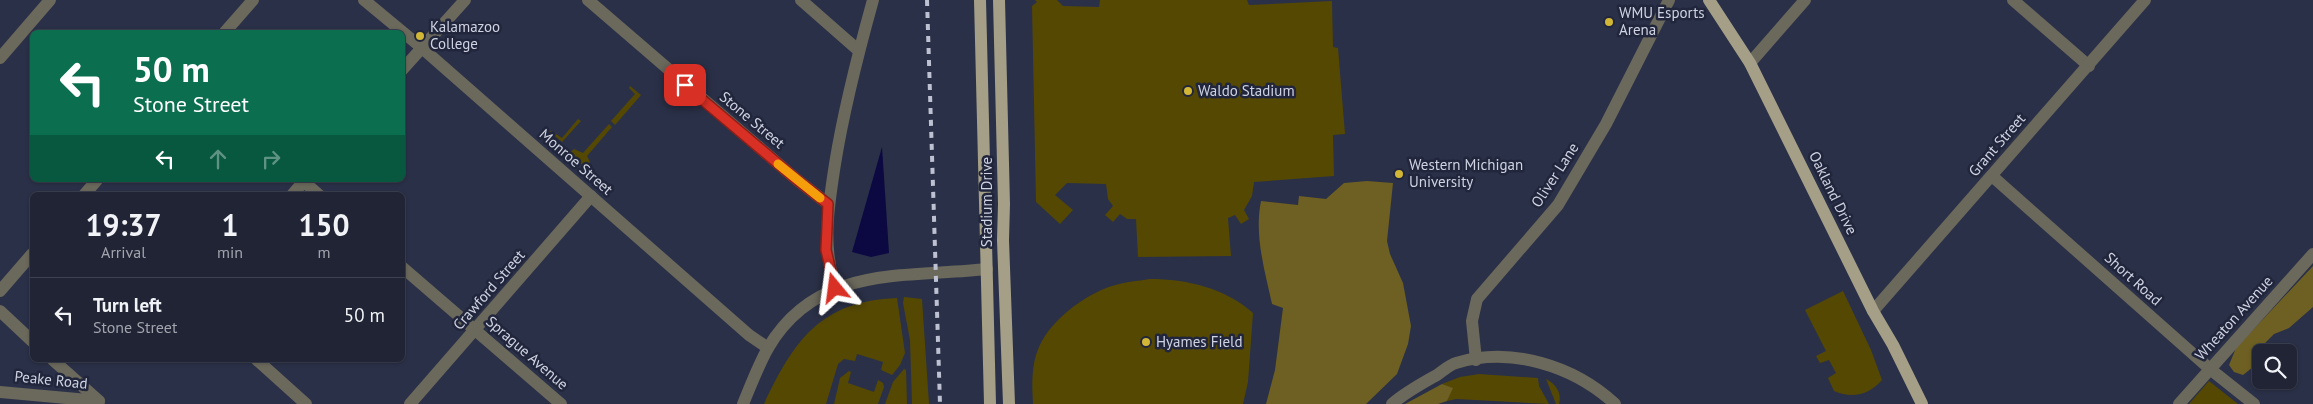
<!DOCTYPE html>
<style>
:root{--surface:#202435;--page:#2d3041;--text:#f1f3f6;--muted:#a2a4ad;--line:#3d4150}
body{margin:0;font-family:"PT Sans",sans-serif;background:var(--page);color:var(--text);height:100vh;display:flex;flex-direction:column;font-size:19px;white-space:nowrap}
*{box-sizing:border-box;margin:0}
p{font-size:16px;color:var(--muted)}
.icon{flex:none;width:28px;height:28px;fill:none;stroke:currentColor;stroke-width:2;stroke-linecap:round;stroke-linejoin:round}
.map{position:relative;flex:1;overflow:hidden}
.drawer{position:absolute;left:30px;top:192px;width:375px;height:170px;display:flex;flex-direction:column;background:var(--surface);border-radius:8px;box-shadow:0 1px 4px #0004,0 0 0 1px var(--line)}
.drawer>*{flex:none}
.hud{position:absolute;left:30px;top:30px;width:375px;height:152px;border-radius:8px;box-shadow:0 1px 4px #0004,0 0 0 1px var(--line);background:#0b6e4f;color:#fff;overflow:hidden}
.tools{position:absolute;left:2252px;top:344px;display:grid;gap:10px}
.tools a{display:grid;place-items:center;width:45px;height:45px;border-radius:8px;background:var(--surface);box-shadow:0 1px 4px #0004,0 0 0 1px var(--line);font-size:25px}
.pin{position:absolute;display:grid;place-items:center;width:42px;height:42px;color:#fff;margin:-21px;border-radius:10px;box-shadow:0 2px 8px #0006}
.me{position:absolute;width:55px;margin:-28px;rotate:344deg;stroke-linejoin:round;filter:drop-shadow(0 0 4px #0008)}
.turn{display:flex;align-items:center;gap:18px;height:105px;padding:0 20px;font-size:22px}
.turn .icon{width:65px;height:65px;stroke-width:2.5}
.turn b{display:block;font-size:35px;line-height:42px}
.lanes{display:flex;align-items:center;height:48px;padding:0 20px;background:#0003;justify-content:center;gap:25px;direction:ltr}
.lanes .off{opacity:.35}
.eta{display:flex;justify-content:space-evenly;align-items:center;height:85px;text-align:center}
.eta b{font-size:30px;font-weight:700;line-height:35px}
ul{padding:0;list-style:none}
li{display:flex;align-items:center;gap:15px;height:75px;padding:0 20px;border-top:1px solid var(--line)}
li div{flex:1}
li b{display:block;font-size:19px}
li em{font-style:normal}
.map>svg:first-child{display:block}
.green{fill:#554803}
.forest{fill:#6e6022}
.water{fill:#0b0842}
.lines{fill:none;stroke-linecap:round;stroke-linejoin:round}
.minor{stroke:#6b685c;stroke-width:12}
.major{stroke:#a49f86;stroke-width:12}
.rail{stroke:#bdc1d1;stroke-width:4;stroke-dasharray:6 6;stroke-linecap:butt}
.route-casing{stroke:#8d1f18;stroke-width:12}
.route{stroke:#d93025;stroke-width:9}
.slow{stroke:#f59e0b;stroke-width:9}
.poi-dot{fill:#d2b736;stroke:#21263c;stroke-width:2}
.labels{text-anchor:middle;stroke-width:5;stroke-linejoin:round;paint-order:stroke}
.poi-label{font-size:15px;fill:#cfd3e2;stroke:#21263c;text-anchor:start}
.street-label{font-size:15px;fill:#cfd3e2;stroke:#21263c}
</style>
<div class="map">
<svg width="2313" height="404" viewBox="0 0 2313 404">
<rect width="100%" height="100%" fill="#2a3047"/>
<g class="green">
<polygon points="1035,0 1057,0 1063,6 1099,7 1100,0 1247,0 1249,5 1332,1 1333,47 1338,48 1345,134 1333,135 1334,176 1254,182 1252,196 1244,210 1249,219 1241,224 1235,215 1228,218 1231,256 1138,257 1136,219 1127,219 1120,214 1113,222 1105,215 1113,206 1108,199 1106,184 1067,183 1055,195 1073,210 1060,224 1036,202 1032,6 1037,2"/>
<polygon points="630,86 641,95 615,125 611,121 635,94 629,88"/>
<polygon points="578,119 581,121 562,142 549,131 553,132 562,138"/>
<polygon points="609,124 612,127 587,156 590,162 587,166 580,164 569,153 574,149 583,153"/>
<path d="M1150,279c37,0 75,9 103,34l-5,69 -5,22h-210c-1,-19 -2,-39 6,-57 12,-27 45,-52 73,-61 12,-4 25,-5 38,-7z"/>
<path d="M1843,291l28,59 11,30c-13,15 -30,19 -48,11l-6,-13 8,-5 -7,-13 -9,3 -4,-7 10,-5 -21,-41z"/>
<polygon points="904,297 922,299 929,404 912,404 910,340 903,303"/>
<path d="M897,298l8,55 -5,12 -8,10 -11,-5 2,-8 -26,-8 -2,7 -11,-2 -6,5 -12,40h8l6,-26 9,-7 2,1 -3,11 26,9 4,-12 5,3 1,4 -6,17h-114c30,-64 57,-103 133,-106z"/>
<polygon points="904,369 906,370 907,404 885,404 893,382"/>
<polygon points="1479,374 1538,378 1539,386 1549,404 1456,399 1447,401 1452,388 1442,384 1460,377"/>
<path d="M1546,379c10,5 16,14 13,25h-3z"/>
<polygon points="2209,381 2238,404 2189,404"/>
</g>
<g class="forest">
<path d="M1367,181l26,2 -6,58 3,13 13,29 8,43 -3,18 -11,30 -31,30h-100l9,-34 8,-62 -11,-4c-7,-33 -18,-68 -11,-103l37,4 1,-9 27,3 18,-16z"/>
<polygon points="2313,266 2313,307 2289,328 2274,334 2264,344 2253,367 2243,375 2234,372 2229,365 2236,348"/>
<polygon points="1442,384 1453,388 1447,401 1438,404 1405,404"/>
</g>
<polygon class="water" points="882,147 889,253 871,257 852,252"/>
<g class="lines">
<g class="minor">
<polyline points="364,0 422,48 749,335 768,348"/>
<polyline points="588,0 796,179 828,204"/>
<polyline points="801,0 858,50"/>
<polyline points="2013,0 2089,66"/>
<polyline points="225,32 253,0"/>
<polyline points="0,58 50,0"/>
<polyline points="1750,63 1805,0"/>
<polyline points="402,70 465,0"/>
<polyline points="1992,176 2210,369 2254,404"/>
<polyline points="302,180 319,195"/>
<polyline points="84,195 97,180"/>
<polyline points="292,195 305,180"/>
<polyline points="402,267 561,404"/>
<path d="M835,288c-13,-44 -7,-79 0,-124 9,-56 23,-110 38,-164"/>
<polyline points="0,291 32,254"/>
<polyline points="0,311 32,341"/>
<polyline points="1873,311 2145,0"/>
<polyline points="53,360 99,401"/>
<polyline points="257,360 306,404"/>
<polyline points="1476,360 1472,321 1477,299 1558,205 1606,124 1669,0"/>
<polyline points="0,392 99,401"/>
<polyline points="410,404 591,196"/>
<path d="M743,404c8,-19 15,-38 25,-56 49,-84 137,-70 219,-79"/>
<path d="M1392,404c14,-12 29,-20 45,-29 6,-4 12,-10 19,-12 55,-17 118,3 159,41"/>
<polyline points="2179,404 2313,254"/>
</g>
<g class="major">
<polyline points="980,0 990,404"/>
<polyline points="999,0 1004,204 1003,240 1009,404"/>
<polyline points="1709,0 1750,63 1873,311 1893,345 1922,404"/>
</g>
<polyline class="rail" points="927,0 940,404"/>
</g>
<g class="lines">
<g class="route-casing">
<polyline id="route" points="685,85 796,179 828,204 826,250 835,288"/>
</g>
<use href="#route" class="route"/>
<polyline class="slow" points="778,164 820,198"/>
</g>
<g class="poi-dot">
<circle cx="1609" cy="22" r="5"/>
<circle cx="420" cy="36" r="5"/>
<circle cx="1188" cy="91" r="5"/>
<circle cx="1399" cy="174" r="5"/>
<circle cx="1146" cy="342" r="5"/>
</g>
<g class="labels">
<g class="poi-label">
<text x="1619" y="18">WMU Esports<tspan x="1619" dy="17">Arena</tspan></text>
<text x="430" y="32">Kalamazoo<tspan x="430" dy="17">College</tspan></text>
<text x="1198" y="96">Waldo Stadium</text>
<text x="1409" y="170">Western Michigan<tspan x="1409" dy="17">University</tspan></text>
<text x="1156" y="347">Hyames Field</text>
</g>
<g class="street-label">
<text transform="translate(752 120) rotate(40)" y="5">Stone Street</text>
<text transform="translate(1997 145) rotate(-49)" y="5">Grant Street</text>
<text transform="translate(576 162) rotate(41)" y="5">Monroe Street</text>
<text transform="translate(1555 175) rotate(-57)" y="5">Oliver Lane</text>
<text transform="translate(1833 193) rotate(64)" y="5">Oakland Drive</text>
<text transform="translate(987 202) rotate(-90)" y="5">Stadium Drive</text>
<text transform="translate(2133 279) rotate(42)" y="5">Short Road</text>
<text transform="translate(489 290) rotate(-49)" y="5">Crawford Street</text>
<text transform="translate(2234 318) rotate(-48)" y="5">Wheaton Avenue</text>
<text transform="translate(527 353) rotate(41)" y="5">Sprague Avenue</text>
<text transform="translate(51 380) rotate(6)" y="5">Peake Road</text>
</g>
</g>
</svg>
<div class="tools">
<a><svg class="icon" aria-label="search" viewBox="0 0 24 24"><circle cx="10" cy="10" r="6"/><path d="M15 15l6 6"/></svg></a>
</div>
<div class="pin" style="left:685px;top:85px;background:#d93025"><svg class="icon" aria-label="arrive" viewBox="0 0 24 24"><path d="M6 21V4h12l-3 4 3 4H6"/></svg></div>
<svg class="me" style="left:835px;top:288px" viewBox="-20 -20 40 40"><path d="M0-17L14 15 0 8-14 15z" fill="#d93025" stroke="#fff" stroke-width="4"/></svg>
<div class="hud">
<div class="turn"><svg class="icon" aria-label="left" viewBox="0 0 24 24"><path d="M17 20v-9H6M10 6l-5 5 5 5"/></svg><div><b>50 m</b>Stone Street</div></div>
<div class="lanes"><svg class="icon" aria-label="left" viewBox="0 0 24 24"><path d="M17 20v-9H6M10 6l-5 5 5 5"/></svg><svg class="icon off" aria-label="ahead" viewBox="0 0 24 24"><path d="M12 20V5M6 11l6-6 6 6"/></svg><svg class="icon off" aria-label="right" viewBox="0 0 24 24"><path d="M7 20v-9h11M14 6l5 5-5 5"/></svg></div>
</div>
<section class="drawer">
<div class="eta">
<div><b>19:37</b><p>Arrival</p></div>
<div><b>1</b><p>min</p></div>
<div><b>150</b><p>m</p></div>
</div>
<ul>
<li><svg class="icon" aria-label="left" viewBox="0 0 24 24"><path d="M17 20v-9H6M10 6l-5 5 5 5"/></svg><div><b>Turn left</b><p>Stone Street</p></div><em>50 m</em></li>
</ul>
</section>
</div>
